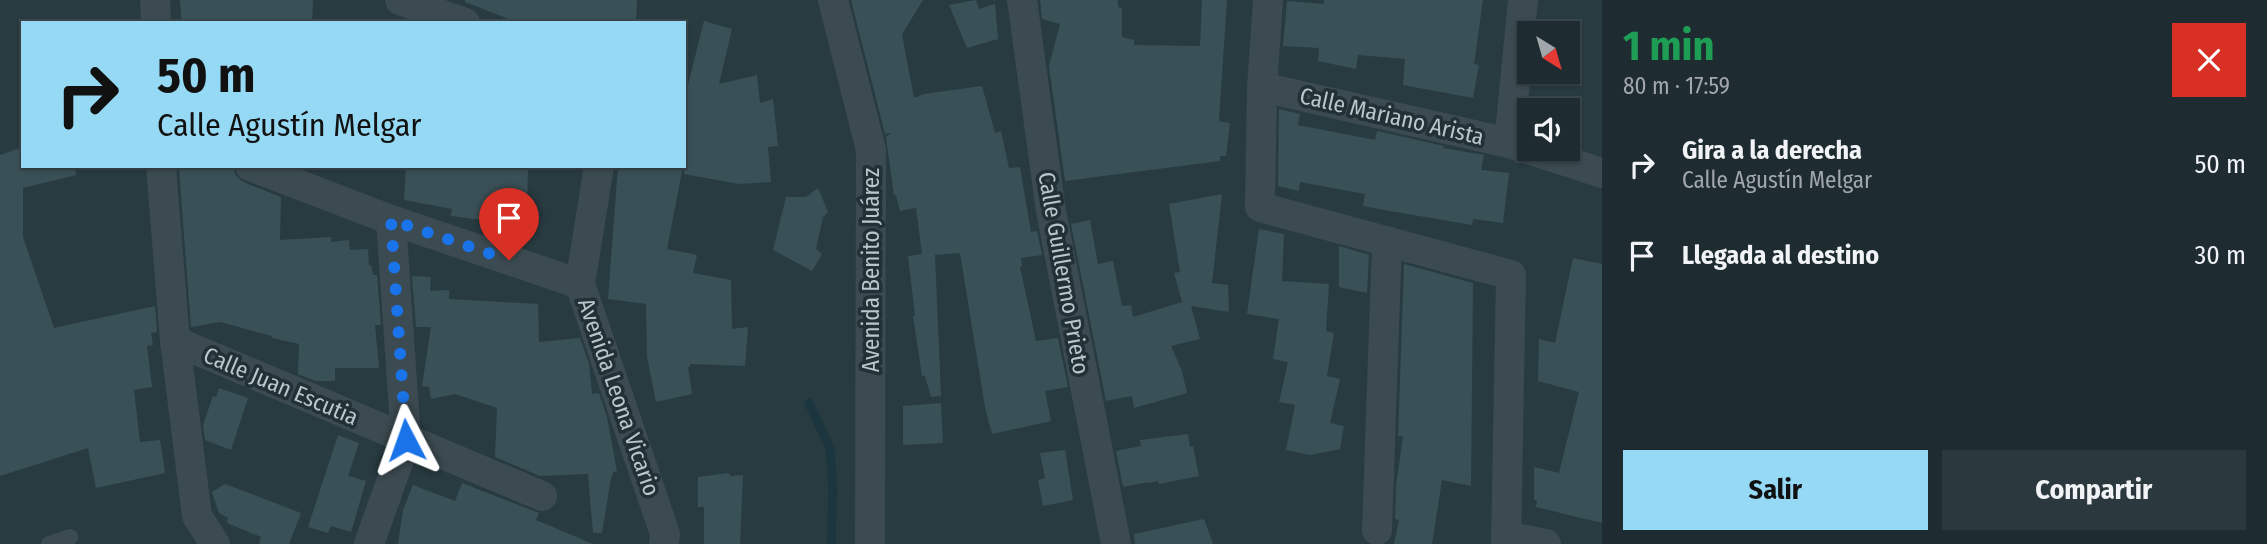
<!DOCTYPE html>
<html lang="es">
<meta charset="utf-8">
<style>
:root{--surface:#1e2c31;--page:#2b383d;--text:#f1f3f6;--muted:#a1a7ab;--line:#3c484d;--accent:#95d9f4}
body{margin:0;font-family:"Fira Sans Condensed",sans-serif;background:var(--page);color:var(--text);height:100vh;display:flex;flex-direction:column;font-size:26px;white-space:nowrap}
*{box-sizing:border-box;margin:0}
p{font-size:23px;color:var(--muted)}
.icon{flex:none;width:38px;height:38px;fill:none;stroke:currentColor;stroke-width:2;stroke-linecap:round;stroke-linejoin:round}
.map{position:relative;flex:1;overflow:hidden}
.panel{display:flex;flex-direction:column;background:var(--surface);width:665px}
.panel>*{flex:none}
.top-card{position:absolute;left:21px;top:21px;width:665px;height:147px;border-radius:0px;box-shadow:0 2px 5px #0004,0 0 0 2px var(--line);background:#95d9f4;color:#111;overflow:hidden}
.needle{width:46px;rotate:143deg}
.fabs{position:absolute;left:1517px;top:21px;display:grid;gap:14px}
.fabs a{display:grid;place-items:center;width:63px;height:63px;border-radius:0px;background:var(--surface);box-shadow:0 2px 5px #0004,0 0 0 2px var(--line);font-size:35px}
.pin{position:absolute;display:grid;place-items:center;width:60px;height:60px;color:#fff;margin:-72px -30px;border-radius:50% 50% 50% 0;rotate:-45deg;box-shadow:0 0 7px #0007}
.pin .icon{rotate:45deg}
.me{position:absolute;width:77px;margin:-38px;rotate:356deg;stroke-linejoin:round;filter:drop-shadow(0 0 5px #0008)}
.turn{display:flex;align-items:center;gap:24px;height:147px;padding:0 21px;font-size:32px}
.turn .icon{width:91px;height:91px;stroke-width:2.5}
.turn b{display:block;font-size:49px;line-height:60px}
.round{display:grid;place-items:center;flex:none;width:74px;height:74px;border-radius:0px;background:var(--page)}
.overview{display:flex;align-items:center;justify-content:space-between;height:119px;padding:0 21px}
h1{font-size:42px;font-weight:700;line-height:52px;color:#1e9e55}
.button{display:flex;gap:14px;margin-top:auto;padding:14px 21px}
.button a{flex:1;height:80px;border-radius:0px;background:var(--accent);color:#111;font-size:28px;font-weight:700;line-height:80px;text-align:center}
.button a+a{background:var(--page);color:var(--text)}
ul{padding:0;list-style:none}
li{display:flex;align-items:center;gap:21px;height:91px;padding:0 21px}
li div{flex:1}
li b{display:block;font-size:26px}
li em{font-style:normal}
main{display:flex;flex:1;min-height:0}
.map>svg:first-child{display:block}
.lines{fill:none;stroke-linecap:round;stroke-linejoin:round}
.stream{stroke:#1b363f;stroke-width:9}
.building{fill:#3a5057}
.service{stroke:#3c4b51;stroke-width:16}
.minor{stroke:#3c4b51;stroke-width:30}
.route{stroke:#1a73e8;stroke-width:12;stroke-dasharray:0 21.6}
.labels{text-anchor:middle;stroke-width:7;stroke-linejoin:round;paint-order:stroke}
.street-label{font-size:23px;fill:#b9c6cb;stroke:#213136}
</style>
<main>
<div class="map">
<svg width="1602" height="544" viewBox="0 0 1602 544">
<rect width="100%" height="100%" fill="#283b41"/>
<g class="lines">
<polyline class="stream" points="809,403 830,448 833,490 831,544"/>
</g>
<g class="building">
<polygon points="180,0 313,0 312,23 182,23"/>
<polygon points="465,0 637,0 636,23 519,23 465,2"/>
<polygon points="851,0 923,0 902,34 914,98 924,94 982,86 995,133 1001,131 1009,168 1020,167 1031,232 1037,231 1042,255 1021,258 1022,266 1020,267 1036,341 1058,338 1068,387 1045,391 1051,421 992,434 985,407 960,253 935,255 941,396 931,397 925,376 922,376 913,316 915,316 908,256 922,254 916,208 900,211 896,195 894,195 886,137 891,133 885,134"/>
<polygon points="976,0 979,9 995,4 998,39 967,48 949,5"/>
<polygon points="1040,0 1118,0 1118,7 1122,8 1122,37 1134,40 1134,45 1200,46 1202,0 1227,0 1219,121 1230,123 1226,156 1220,156 1220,161 1065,181 1049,66 1060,24 1042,19"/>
<polygon points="1324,0 1483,0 1474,64 1479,65 1473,98 1403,85 1405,59 1358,55 1356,69 1318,61 1319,48 1283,46 1287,1 1324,4"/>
<polygon points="704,21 732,29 719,84 757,75 760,103 773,99 778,146 768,147 771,182 739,184 684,174 684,101"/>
<polygon points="1279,109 1300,114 1298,125 1375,140 1377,131 1444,146 1443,148 1484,155 1481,170 1509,173 1503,223 1473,219 1472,225 1390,211 1363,206 1365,194 1300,182 1299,191 1278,186"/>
<polygon points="23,147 23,166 75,166 76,175 23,188 23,237 54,328 155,306 157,332 151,333 153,345 147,346 152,387 134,390 140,442 160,440 165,473 96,488 88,448 0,476 0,155"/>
<polygon points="210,166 233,166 236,176 243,182 281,197 280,240 331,237 331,242 349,240 350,250 368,249 369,265 371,265 373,275 377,275 381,325 375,325 379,368 335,368 335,381 315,381 298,374 299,344 272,338 272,336 220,322 191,327 179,169 209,169"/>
<polygon points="406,166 507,166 528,168 527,216 482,214 482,220 451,216 452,209 404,200"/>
<polygon points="618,166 683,166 667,249 697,255 693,273 731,280 732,329 748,327 745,366 690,364 690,367 688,367 692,394 656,402 647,357 646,304 608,299"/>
<polygon points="818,188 828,212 823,217 816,249 822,254 812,271 773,250 786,197 806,197"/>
<polygon points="1222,194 1212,283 1228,285 1229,312 1191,306 1200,339 1171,346 1182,371 1187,393 1134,408 1132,396 1106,401 1071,224 1090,220 1098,264 1113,261 1122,306 1131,305 1133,317 1182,302 1174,273 1180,272 1169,204"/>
<polygon points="1259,229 1284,234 1282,281 1329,284 1326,331 1334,333 1327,376 1340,379 1330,423 1344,426 1340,449 1310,455 1286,450 1295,405 1279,402 1288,362 1273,359 1279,319 1247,314"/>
<polygon points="1339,246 1369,255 1367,293 1339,287"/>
<polygon points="1573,258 1602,264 1602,523 1536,507 1537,500 1534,500 1534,467 1559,473 1579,392 1538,381 1539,339 1555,343"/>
<polygon points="1404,264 1473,283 1471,486 1442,480 1432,544 1394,544 1399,520 1395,519 1396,486 1403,436 1398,436"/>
<polygon points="412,276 431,277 430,291 449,290 449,299 538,304 539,342 580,338 589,364 592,394 599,393 607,417 617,471 613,472 612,478 611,478 602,533 593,533 588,474 540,476 495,457 497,408 455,394 431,399 429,387 422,386 431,327 416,327"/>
<polygon points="219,388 248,398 231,450 205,440 203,425 213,396 216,397"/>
<polygon points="941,403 943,443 903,445 903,406"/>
<polygon points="1188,434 1190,447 1193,446 1199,476 1159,484 1158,481 1148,483 1148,482 1123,487 1116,451 1141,446 1140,440"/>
<polygon points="338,435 359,443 348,476 366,481 351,532 331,526 328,533 308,527"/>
<polygon points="1065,450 1073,500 1043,506 1038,480 1045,478 1040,453"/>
<polygon points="728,473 731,476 743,475 740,544 704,544 704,507 698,507 698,477"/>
<polygon points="462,483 539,513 536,520 593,544 398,544 403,510 413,485 455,501"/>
<polygon points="225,484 301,513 289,544 259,544 261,537 227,523 228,518 219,513 212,492"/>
<polygon points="1204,519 1213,544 1135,544 1134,534"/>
</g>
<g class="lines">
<polyline class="service" points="49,544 70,537"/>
<g class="minor">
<polyline points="155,0 156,23"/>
<polyline points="400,0 465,23"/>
<polyline points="833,0 871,150 870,544"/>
<polyline points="1022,0 1051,211 1116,544"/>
<polyline points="1268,0 1262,87 1260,207 1511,275 1506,544"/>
<polyline points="1262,87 1509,143 1602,173"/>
<polyline points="1509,143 1523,0"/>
<polyline points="161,166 175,341 197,516 215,544"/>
<polyline points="250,166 391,220 580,284"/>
<polyline points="599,166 580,284 665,534 664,544"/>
<polyline points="175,341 542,496"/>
<polyline points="1377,530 1387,241"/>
<polyline points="1506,536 1546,544"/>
<polyline points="369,544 406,440 391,220"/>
</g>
</g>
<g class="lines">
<polyline class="route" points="406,440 391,220 509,260"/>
</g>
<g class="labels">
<g class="street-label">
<text transform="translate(1392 116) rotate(13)" y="8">Calle Mariano Arista</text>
<text transform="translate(871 270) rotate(-90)" y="8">Avenida Benito Juárez</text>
<text transform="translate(1064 273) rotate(80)" y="8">Calle Guillermo Prieto</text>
<text transform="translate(281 386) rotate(23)" y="8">Calle Juan Escutia</text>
<text transform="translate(619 397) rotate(71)" y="8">Avenida Leona Vicario</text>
</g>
</g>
</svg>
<div class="fabs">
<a><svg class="needle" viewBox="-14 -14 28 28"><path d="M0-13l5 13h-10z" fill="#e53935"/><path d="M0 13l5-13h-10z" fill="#a1a7ab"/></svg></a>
<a><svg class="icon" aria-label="sound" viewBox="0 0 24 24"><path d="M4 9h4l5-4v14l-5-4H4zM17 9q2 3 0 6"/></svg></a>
</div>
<div class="pin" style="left:509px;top:260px;background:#d93025"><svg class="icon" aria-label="arrive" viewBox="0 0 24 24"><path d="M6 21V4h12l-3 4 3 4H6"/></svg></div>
<svg class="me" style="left:406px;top:440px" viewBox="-20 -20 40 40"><path d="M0-17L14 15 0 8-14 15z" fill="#1a73e8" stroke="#fff" stroke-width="4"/></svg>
<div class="top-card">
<div class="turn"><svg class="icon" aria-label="right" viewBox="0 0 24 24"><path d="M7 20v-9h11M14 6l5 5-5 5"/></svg><div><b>50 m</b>Calle Agustín Melgar</div></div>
</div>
</div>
<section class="panel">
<div class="overview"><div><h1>1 min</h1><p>80 m · 17:59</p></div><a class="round" style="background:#d93025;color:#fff"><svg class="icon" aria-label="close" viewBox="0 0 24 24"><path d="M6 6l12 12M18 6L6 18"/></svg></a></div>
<ul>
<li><svg class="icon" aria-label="right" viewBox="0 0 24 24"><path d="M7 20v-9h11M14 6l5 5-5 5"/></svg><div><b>Gira a la derecha</b><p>Calle Agustín Melgar</p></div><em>50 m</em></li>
<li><svg class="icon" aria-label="arrive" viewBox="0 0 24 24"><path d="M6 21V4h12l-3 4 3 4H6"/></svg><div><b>Llegada al destino</b></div><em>30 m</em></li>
</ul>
<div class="button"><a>Salir</a><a>Compartir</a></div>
</section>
</main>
